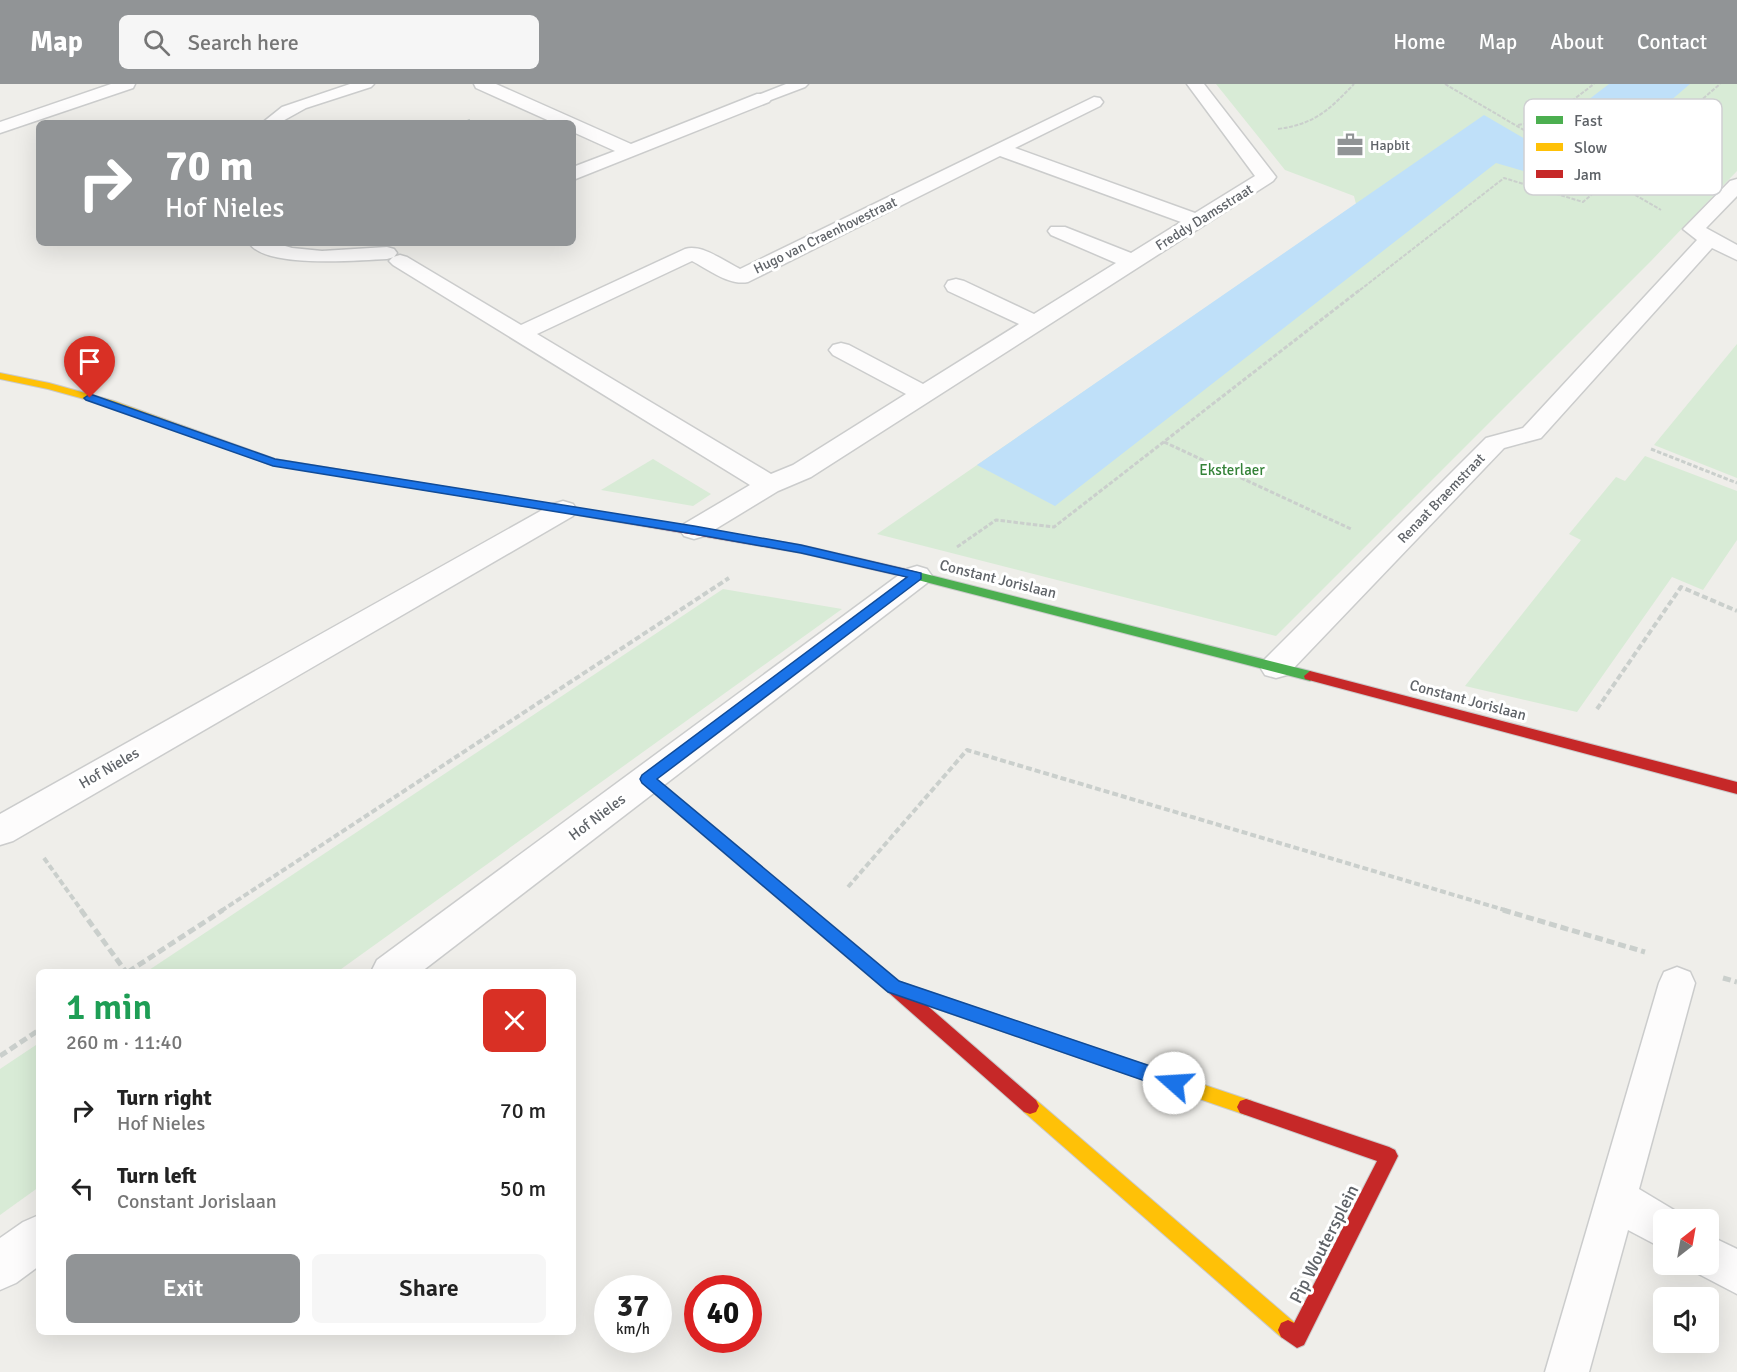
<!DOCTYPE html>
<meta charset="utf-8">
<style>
:root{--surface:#fff;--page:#f6f6f6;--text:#222;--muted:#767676;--accent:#919496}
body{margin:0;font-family:Signika,sans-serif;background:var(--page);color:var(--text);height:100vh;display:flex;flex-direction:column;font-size:22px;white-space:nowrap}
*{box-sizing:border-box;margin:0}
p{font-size:20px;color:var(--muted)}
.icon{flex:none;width:33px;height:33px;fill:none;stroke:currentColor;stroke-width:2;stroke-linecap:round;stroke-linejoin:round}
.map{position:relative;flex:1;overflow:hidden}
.drawer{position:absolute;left:36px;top:885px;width:540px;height:366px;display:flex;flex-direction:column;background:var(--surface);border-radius:9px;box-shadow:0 6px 24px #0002}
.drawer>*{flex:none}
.banner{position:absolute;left:36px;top:36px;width:540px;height:126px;border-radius:9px;box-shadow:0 6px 24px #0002;background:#919496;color:#fff;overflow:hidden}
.needle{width:39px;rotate:31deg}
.buttons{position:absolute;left:1653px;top:1125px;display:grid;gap:12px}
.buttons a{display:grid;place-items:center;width:66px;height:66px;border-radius:9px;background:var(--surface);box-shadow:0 6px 24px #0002;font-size:30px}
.speed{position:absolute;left:594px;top:1191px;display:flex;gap:12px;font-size:30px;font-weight:700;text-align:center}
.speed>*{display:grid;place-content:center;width:78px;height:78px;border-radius:50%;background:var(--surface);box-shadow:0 6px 24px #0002;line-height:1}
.speed small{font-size:15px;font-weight:400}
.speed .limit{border:9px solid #d22;background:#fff;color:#111}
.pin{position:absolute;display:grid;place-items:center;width:51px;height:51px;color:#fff;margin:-62px -26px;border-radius:50% 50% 50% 0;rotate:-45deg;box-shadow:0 0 6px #0007}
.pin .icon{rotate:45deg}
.me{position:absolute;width:66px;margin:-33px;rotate:289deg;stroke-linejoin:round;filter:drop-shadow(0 0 4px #0008)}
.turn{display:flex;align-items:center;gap:21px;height:126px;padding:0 30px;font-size:27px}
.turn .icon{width:78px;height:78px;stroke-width:2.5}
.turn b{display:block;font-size:42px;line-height:51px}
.round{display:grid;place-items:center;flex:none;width:63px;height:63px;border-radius:9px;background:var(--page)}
.summary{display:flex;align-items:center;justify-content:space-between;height:102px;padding:0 30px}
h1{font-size:36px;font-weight:600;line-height:45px;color:#1e9e55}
.primary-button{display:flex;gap:12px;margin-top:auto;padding:12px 30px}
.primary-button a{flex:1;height:69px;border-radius:9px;background:var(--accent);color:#fff;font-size:24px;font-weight:600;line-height:69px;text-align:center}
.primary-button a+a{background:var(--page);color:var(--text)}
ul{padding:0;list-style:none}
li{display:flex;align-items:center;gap:18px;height:78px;padding:0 30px}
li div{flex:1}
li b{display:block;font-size:22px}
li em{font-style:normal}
header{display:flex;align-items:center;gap:36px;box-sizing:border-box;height:84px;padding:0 30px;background:var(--accent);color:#fff}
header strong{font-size:28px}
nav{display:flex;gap:33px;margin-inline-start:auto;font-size:21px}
.search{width:420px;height:54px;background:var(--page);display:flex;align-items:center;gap:15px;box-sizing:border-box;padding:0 21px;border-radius:9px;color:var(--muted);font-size:22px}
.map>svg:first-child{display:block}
.green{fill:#d8ebd6}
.water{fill:#bfe0f9}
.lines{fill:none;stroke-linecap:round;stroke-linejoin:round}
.lane-casing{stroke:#cbcccc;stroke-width:3}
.street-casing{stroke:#cbcccc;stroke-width:3}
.fast-casing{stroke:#cacacb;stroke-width:2}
.slow-casing{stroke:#cacacb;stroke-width:2}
.jam-casing{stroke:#cacacb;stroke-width:2}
.path-far3{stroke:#cacfcc;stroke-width:2;stroke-dasharray:4 1.5;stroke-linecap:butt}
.path-far2{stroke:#cacfcc;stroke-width:3;stroke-dasharray:4.5 2;stroke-linecap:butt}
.path-far1{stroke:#cacfcc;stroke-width:4;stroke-dasharray:6 3;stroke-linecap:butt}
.path{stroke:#cacfcc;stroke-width:5;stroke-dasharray:8 4;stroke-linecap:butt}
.lane{fill:#fdfcfc;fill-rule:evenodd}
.street{fill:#fdfcfc;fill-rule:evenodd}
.fast{fill:#4caf50;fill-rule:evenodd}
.slow{fill:#ffc107;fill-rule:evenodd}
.jam{fill:#c62828;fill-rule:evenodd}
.route{fill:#1a73e8;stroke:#114b97;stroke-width:1.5}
.labels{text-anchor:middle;stroke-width:6;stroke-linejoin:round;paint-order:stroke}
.far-poi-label{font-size:14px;fill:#5f6368;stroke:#fff;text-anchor:start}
.far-street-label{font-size:14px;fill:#5f6368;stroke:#fff}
.park-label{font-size:15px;fill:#348238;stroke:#fff}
.street-label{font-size:15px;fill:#5f6368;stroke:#fff}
.near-street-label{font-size:18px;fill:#5f6368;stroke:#fff}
.key{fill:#fff;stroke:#cfd0d2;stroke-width:1.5}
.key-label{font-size:16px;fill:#5f6368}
</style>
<header>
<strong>Map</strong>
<div class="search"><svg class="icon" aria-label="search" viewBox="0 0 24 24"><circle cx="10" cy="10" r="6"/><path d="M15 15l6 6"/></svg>Search here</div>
<nav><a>Home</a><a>Map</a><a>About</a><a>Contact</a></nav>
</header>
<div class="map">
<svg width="1737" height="1288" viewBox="0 0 1737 1288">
<rect width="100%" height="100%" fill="#efeeea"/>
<g class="green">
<polygon points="1216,0 1737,0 1737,87 1651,177 1276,552 877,450 1356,120 1354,112 1285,86"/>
<polygon points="1737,260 1737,394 1654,361"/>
<polygon points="1645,372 1737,407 1737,456 1703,506 1672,493 1577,628 1465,602 1581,456 1569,450 1616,393 1625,397"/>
<polygon points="653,375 711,410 693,422 601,406"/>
<polygon points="723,505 842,525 337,888 146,888"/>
<polygon points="39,959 39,1103 0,1131 0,985"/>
</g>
<polygon class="water" points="1609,0 1690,0 1572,101 1496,79 1055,422 977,381 1484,31 1532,59"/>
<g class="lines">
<g class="lane-casing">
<g id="lane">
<polygon points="350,0 374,0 371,3 306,24 279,39 262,39 282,23"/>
<polygon points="786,0 808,0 805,3 768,17 763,19 755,14 758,11"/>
<path d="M249,159h26l17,5 30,3 65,-4 7,2 3,4 -3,4 -7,2c-29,1 -121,10 -138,-16z"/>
<polygon points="1677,883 1690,888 1695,899 1639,1105 1679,1129 1681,1136 1664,1136 1664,1165 1628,1146 1589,1288 1545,1288 1659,899 1664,888"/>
<polygon points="1708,1151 1737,1165 1737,1210 1693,1187 1690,1180 1708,1180"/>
</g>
</g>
<g class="street-casing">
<g id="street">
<polygon points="111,0 135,0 133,4 0,49 0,38"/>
<polygon points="474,0 496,0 631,60 757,10 769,10 772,14 769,18 573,96 573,83 615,67 573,48 573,39 554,39 476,4"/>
<path d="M1187,0h17l69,89 3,4 -3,4 -462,296 -33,14 -74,45 -10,3 -10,-3 -4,-6 4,-6 66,-39 -357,-220 -4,-4 4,-4 7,-2 7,2 114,68 164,-76c17,-5 39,12 55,20l354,-172 6,1 3,4 -3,4 -85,42 180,65 60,-37zM1000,72l181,66 -50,31 -66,-26h-14l-3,4 3,4 65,28 -82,51 -70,-33 -8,-2 -8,2 -3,5 3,5 71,33 -96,60 -74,-39 -8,-2 -8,2 -4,5 4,5 73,39 -113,71 -22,9 -234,-140 155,-73c16,8 37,25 56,21z"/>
<polygon points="1737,95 1737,112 1706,144 1737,161 1737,176 1712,164 1541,354 1504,364 1287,591 1276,594 1265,591 1260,583 1265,575 1486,354 1523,344 1697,156 1683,145 1730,97"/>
<polygon points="563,417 573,420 577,426 573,432 13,757 0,761 0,730 553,420"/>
<polygon points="917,482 927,485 932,492 927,499 421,888 371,888 377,876 907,485"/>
<polygon points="39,1131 39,1182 16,1199 0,1206 0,1154 23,1138"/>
</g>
</g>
<g class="fast-casing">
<polygon id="fast" points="914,487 1310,587 1316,592 1310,597 910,494 908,491 910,488"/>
</g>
<g class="slow-casing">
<g id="slow">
<polygon points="0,289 49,299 114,317 275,375 451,404 457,407 451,410 269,380 106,321 48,305 0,295"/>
<polygon points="894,896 1246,1015 1252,1017 1255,1023 1252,1029 1246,1031 894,910 888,908 886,903 888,898"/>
<polygon points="1030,1014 1036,1016 1295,1239 1298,1246 1295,1253 1288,1256 1281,1253 1024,1028 1021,1022 1024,1016"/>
</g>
</g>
<g class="jam-casing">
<g id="jam">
<polygon points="451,404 801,461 914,487 920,491 914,495 801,469 447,409 445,407"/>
<polygon points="1310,587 1737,698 1737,710 1305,595 1304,592"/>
<polygon points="647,690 652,691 900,898 1036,1016 1039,1022 1036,1028 1030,1030 1024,1028 888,908 642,699 640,695 642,691"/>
<polygon points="1246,1015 1389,1063 1395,1066 1398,1072 1304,1261 1297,1264 1281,1253 1278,1246 1281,1239 1288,1236 1294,1239 1377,1077 1240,1029 1237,1023 1240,1017"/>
</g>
</g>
<g class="path-far3">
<polyline points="1445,0 1661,126"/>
<polyline points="457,39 470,36"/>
<polyline points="1518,41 1548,35 1594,0"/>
<path d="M1278,45c37,-5 51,-19 76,-45"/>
<polyline points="1360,206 1504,94 1583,118 1720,0"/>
</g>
<g class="path-far2">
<polyline points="1164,358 1351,445"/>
<polyline points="1651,365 1737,399"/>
<polyline points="957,463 996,436 1054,443 1361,205"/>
</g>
<g class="path-far1">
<polyline points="1597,625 1681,503 1737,527"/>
<polyline points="44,774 82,827"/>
<polyline points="848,803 967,666 1508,827"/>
<polyline points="221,827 729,494"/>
</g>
<g class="path">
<polyline points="81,826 126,888"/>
<polyline points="1503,826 1645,868"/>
<polyline points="128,888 223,826"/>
<polyline points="1723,894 1737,898"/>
<polyline points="0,972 39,946"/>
</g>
<use href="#lane" class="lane"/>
<use href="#street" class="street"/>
<use href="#fast" class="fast"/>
<use href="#slow" class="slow"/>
<use href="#jam" class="jam"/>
</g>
<polygon class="route" points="90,310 275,375 694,442 801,461 921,489 921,495 657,695 899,897 1174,990 1180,993 1182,999 1180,1005 1174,1007 888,908 642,699 640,695 642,691 907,493 801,469 694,450 273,382 86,316 84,314"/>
<defs>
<g id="office-bare" transform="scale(2.07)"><path d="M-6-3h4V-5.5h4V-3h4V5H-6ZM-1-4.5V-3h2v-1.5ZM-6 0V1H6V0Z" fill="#919496" stroke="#fff" stroke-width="2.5" paint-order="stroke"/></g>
</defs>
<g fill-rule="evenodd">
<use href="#office-bare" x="1350" y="61"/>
</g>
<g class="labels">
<g class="far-poi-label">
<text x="1370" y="66">Hapbit</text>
</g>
<g class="far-street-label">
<text transform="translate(1204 133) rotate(-32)" y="5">Freddy Damsstraat</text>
<text transform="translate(825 151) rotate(-26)" y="5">Hugo van Craenhovestraat</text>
<text transform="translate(1441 414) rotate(-46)" y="5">Renaat Braemstraat</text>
</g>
<g class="park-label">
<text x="1232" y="391">Eksterlaer</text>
</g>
<g class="street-label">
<text transform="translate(998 495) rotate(14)" y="5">Constant Jorislaan</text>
<text transform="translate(1468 616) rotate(15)" y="5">Constant Jorislaan</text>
<text transform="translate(109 684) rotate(-30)" y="5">Hof Nieles</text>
<text transform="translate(597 733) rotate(-37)" y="5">Hof Nieles</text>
</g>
<g class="near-street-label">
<text transform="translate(1324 1160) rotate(-63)" y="6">Pip Woutersplein</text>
</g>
</g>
<rect x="1524" y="15" width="198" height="96" rx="9" class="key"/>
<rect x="1536" y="32" width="27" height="8" fill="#4caf50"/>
<rect x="1536" y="59" width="27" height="8" fill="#ffc107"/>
<rect x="1536" y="86" width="27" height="8" fill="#c62828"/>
<g class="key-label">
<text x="1574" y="42">Fast</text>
<text x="1574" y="69">Slow</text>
<text x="1574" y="96">Jam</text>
</g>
</svg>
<div class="buttons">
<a><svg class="needle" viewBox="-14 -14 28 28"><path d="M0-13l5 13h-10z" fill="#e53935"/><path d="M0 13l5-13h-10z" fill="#767676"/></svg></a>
<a><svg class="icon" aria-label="sound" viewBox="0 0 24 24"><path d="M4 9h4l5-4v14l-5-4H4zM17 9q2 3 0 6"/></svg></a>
</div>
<div class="speed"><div>37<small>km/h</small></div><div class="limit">40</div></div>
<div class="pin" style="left:90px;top:314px;background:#d93025"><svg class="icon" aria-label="arrive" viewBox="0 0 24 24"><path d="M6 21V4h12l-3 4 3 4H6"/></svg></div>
<svg class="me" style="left:1174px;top:999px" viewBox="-20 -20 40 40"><circle r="19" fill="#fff"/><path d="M0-13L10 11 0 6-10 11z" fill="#1a73e8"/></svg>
<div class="banner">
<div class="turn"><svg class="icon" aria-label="right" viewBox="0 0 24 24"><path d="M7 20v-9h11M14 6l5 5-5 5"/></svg><div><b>70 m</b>Hof Nieles</div></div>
</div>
<section class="drawer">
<div class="summary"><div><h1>1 min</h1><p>260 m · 11:40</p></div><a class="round" style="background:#d93025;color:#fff"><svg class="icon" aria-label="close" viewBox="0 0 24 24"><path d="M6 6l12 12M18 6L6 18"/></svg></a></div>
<ul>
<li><svg class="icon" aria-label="right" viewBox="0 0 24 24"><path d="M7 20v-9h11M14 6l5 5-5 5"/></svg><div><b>Turn right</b><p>Hof Nieles</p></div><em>70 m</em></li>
<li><svg class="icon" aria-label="left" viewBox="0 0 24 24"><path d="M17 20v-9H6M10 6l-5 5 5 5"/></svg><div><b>Turn left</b><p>Constant Jorislaan</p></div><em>50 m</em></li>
</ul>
<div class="primary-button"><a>Exit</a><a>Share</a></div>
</section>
</div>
